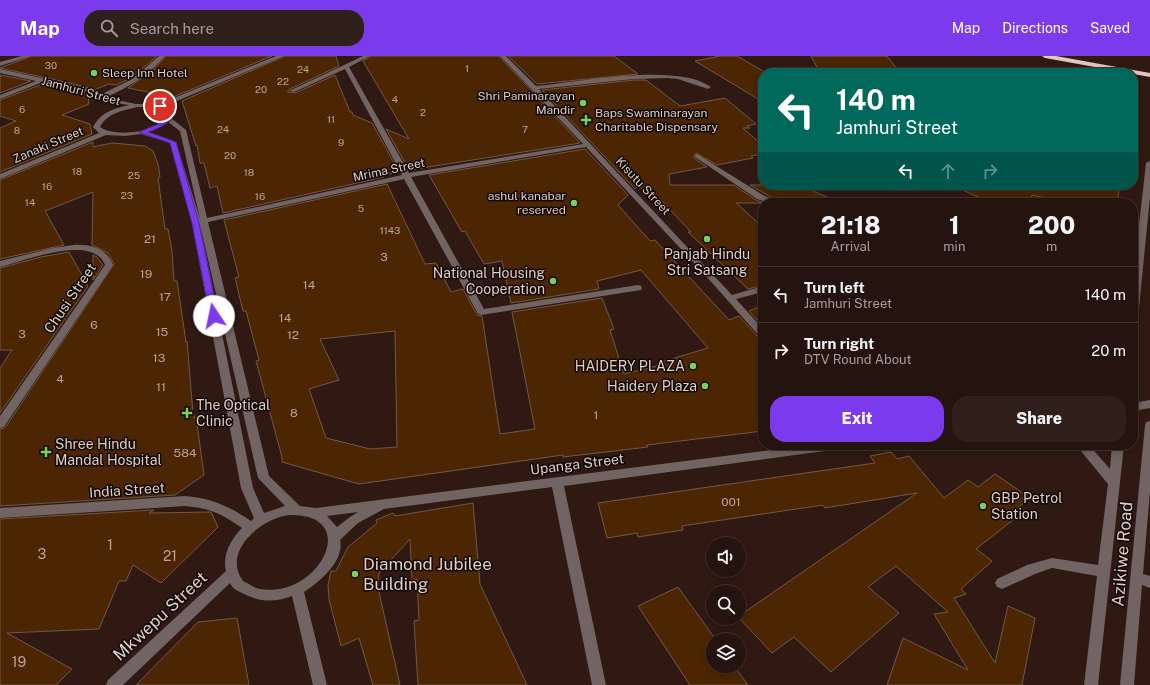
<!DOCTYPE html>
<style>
:root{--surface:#24130e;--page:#30201c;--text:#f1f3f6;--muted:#a39e9e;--line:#41322e;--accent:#7c3aed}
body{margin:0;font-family:"Public Sans",sans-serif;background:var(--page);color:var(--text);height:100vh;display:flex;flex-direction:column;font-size:15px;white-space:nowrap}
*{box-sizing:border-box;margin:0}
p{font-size:13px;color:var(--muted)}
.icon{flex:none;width:22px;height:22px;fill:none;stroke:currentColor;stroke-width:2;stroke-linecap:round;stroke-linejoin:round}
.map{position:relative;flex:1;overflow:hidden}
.details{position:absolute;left:758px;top:142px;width:380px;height:252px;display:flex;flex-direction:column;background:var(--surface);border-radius:16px;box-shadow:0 2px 10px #0003,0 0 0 1px var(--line)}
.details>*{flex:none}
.guide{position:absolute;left:758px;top:12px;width:380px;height:122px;border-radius:16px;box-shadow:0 2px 10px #0003,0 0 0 1px var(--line);background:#00695c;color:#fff;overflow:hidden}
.controls{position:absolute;left:706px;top:481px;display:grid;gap:8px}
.controls a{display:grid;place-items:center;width:40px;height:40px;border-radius:50%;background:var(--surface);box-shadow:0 2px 10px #0003,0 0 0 1px var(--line);font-size:20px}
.pin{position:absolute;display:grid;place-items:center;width:34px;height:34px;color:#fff;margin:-17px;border:2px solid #fff;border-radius:50%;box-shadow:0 1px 4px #0007}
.me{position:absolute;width:44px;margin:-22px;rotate:349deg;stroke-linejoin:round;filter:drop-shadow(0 0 3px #0008)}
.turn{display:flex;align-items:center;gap:14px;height:84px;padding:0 12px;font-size:18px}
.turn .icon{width:52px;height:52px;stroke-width:2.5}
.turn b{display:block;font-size:28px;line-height:34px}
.lanes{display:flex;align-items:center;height:38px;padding:0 12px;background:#0003;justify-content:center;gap:20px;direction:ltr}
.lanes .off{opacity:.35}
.eta{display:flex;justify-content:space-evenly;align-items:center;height:68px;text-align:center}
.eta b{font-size:24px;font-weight:800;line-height:28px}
.primary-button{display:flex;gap:8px;margin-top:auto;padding:8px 12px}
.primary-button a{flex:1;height:46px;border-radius:16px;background:var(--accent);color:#fff;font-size:16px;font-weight:800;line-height:46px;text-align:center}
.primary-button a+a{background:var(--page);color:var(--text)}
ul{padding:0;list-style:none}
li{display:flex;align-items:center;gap:12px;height:56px;padding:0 12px;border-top:1px solid var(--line)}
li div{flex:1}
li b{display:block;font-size:15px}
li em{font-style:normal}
header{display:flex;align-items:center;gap:24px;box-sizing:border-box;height:56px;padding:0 20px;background:var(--accent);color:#fff}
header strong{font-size:19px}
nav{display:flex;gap:22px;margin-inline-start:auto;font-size:14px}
.search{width:280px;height:36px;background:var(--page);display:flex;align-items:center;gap:10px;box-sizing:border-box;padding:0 14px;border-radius:16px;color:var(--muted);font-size:15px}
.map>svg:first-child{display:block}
.building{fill:#4c2603;stroke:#705948;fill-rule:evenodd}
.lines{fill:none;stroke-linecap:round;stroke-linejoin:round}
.minor{fill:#716463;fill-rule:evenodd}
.highway{fill:#e6c4c4;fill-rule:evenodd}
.route{fill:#7c3aed;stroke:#51269a}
.poi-dot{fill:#7bd156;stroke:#110705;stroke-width:1.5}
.labels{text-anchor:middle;stroke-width:3;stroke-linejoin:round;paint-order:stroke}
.far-number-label{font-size:10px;fill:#baa498}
.far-poi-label{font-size:12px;fill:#dfcec9;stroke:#110705;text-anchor:start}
.far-street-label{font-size:12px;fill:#dfcec9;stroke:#110705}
.number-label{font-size:12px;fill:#baa498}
.poi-label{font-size:14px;fill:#dfcec9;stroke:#110705;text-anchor:end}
.street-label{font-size:14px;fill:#dfcec9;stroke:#110705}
.near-number-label{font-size:14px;fill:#baa498}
.near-street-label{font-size:17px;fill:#dfcec9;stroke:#110705}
.near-poi-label{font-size:17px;fill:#dfcec9;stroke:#110705;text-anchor:start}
</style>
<header>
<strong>Map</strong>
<div class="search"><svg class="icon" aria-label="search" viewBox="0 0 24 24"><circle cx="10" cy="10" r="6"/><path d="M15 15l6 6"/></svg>Search here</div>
<nav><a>Map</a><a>Directions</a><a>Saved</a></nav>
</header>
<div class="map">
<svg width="1150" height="629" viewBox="0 0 1150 629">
<rect width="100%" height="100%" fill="#301912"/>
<g class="building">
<polygon points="32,0 157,0 131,22 116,29 109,28 94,34 83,30 0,12"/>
<polygon points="166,0 272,0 173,41 128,32 153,14"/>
<polygon points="285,0 336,0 339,10 288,34 288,36 295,37 335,19 350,56 352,56 353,59 372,67 399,116 383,119 384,121 223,157 217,130 210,132 204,107 200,107 197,89 196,90 182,45"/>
<polygon points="371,0 499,0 580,87 409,114 386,73 409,83 363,5"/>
<polygon points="508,0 614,0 638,18 537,28"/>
<polygon points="720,0 737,0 763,15 763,46 695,5"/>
<polygon points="811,0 887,0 900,17 820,17"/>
<polygon points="0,19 31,25 0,37"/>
<polygon points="634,24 646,24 680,50 725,42 756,68 747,70 750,72 743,72 763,90 763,98 751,100 753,102 717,109 696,97 694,99 694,102 707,111 669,118 670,129 734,129 756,144 764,147 736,147 763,171 763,229 748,233 688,176 691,176 659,142 653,144 638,129 635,133 542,34"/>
<polygon points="43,28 88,38 89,48 62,59 90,68 92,78 0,116 0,72 16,65 0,60 0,44"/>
<polygon points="93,86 93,91 112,87 145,90 153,95 158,108 160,121 158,122 165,173 168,173 172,195 174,225 177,225 186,286 187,285 193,358 194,358 194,362 196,361 204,419 175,439 0,450 0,373 5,372 114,208 108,197 92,189 93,136 45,155 64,189 0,203 0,124"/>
<path d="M585,93l43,46 -10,10 32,36 5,-1 74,80 10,-4 20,22 4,1v92l-116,14 1,2 -85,10v-2l-204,29 -77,-22v-5l-26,-96 3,-1 -13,-49h-3l-8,-33 4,-1 -15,-57 163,-36 38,80 11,-1 15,29 12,-3 14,26 5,1 18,118 35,-5 -23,-117 90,-14 12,31 -4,1 14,44 33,-8 1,-3 50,-15 -67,-78 -44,11 2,8 -88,14 -9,-42 -18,3 -19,-33 -3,1 -33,-57zM395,275l2,116 -27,2 -44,-11 -17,-49 30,-9 -19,-41z"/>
<polygon points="750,129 799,129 841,147 781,147"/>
<polygon points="951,129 1120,129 1117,147 1065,147 1032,139 1030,147 992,147"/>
<polygon points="69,196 88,230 0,357 0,312 12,294 0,294 0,212 41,201"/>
<polygon points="93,199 97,201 103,209 93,224"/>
<polygon points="763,249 763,271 749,255"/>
<polygon points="891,396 897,403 909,400 944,442 968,424 978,431 995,418 1030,442 1011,457 1017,461 976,493 992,505 961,533 966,538 954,542 995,607 1008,550 1035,562 1022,629 887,629 903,582 968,614 934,558 948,556 896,510 868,531 899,557 831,616 794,581 772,597 739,562 739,560 917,437 825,452 823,449 682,470 683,474 638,481 637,477 607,482 598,447 875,407 870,400"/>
<polygon points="473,447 480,528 527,629 418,629 414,565 419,564 417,523 412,524 410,483 379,517 378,532 400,629 373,629 359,582 341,590 329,543 328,529 331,515 336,515 348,491 377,467 376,464 393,457 395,460"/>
<polygon points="154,454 149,457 211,456 218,471 161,527 133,509 126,525 119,525 99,573 7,577 72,613 56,629 0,629 0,463"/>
<polygon points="678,531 716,584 713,584 713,610 734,610 748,629 690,629 638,550"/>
<polygon points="237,562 249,629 136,629 198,566"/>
</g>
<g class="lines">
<g class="minor">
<polygon points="22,0 31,0 0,10 0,6"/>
<path d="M159,0h6c-16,19 -37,32 -59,41l2,1 28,6h23l117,-48h8l-119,50 8,5 -2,7 15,12 21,88 195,-43 -57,-106 -51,23 -5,-1 74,-35h7l-21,11 60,106 174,-29 -83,-88h6l30,30c41,-4 142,-24 175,1l-3,2 -30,-10 -11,-1 -33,1 -95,10 193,206 31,-9v6l-27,7 27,30v9l-3,-1 -54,-61 -120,-129 -175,30 73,132 154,-24 3,1 1,2 -1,2 -160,25 -3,-1 -74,-135 -196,43 61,254 31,30 16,2 495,-63h38l-2,3 -283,38 42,199h-14l-40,-198 -168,22 -26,14 -18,17c5,21 -21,42 -36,52l23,93h-14l-21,-89c-19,7 -32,6 -50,-3 -6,-3 -9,-4 -12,-10l-107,102h-17l2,-5 118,-109c-4,-16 5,-32 16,-43 -20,-14 -32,-20 -57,-22l-185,12v-10l185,-12c26,2 44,10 66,25l3,-3 -13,-30 -49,-265 -22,-80 -29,-9 -16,2 -19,-1 -106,44v-5l99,-41 -6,-6c8,-15 20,-18 36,-22l-25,-4 -4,-4 -19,-7 -38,-8 -43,17v-4l36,-14 -36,-8v-4l83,18 19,7 30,-15zM138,51l21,1 8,4c-6,21 -52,26 -67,15 7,-14 24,-17 38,-20zM168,66l12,9 20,88 -24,-77 -27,-10 14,-6zM200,168l58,254 27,28 -21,7 -11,-25zM358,456l-8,5 -13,10 -10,-11zM289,459c74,-2 30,84 -29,74 -6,-1 -12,-6 -17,-8 -22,-30 19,-63 46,-66z"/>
<polygon points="697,98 763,139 780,147 769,147 757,143 695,101 695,99"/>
<polygon points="1150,105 1150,141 1138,262 1133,265 1133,222 1146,107"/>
<polygon points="934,141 960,145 964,147 934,145 917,147"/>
<path d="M73,189c17,-1 34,3 40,20l-109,162 -4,1v-12l105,-151c-12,-32 -81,-4 -105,2v-6l53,-13z"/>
<polygon points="1150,344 1150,352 1133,355 1133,347"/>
<polygon points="1150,365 1150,435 1143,518 1150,520 1150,532 1142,529 1134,629 1120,629 1145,369 1146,366"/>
<polygon points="1076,389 1089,389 1110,413 1112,389 1124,389 1098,629 1084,629 1097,520 1052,512 1035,518 1002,533 997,531 995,527 997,523 1027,509 1052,502 1098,509 1108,428"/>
</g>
<polygon class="highway" points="1042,0 1056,0 1150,17 1150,21 1045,2"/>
</g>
<path class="route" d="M158,49h4l10,5 2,5c-6,10 -16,13 -26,17l28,10 23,81 19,93 -1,2 -3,1 -4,-3 -18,-93 -22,-80 -31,-11 17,-7 10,-7 2,-6 -10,-5z"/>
<g class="poi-dot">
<circle cx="94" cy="17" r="4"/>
<circle cx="583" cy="47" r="4"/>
<path d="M584 58h4v4h4v4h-4v4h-4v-4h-4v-4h4z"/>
<circle cx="574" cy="147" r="4"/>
<circle cx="707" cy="183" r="4"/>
<circle cx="553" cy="225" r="4"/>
<circle cx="693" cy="310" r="4"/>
<circle cx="705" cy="330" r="4"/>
<path d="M185 351h4v4h4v4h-4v4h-4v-4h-4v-4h4z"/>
<path d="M44 390h4v4h4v4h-4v4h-4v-4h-4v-4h4z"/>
<circle cx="983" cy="450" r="4"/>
<circle cx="355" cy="518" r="4"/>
</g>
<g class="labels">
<g class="far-number-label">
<text x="51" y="13">30</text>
<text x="467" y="16">1</text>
<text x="303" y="17">24</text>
<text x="283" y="29">22</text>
<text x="261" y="37">20</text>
<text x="395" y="47">4</text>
<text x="22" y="57">6</text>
<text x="423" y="60">2</text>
<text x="331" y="67">11</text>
<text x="223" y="77">24</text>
<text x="525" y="77">7</text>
<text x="17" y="78">8</text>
<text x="341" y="90">9</text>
<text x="230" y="103">20</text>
<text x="77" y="119">18</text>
<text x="249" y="120">18</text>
<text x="134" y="123">25</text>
<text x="47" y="134">16</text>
<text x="127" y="143">23</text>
<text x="260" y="144">16</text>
<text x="30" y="150">14</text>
<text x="361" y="156">5</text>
<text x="390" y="178">1143</text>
</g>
<g class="far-poi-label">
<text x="102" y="21">Sleep Inn Hotel</text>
<text x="575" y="44" text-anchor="end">Shri Paminarayan<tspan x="575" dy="14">Mandir</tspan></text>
<text x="595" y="61">Baps Swaminarayan<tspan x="595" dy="14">Charitable Dispensary</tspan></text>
<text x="566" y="144" text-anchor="end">ashul kanabar<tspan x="566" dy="14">reserved</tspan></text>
</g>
<g class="far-street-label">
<text transform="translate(81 35) rotate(15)" y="4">Jamhuri Street</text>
<text transform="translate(48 89) rotate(-23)" y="4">Zanaki Street</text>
<text transform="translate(389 114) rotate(-12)" y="4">Mrima Street</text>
<text transform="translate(643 130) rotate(47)" y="4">Kisutu Street</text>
</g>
<g class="number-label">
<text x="150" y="187">21</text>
<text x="384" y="205">3</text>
<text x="146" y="222">19</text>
<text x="309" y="233">14</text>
<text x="165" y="245">17</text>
<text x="285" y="266">14</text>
<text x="94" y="273">6</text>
<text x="162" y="280">15</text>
<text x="22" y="282">3</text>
<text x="293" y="283">12</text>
<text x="159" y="306">13</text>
<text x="60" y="327">4</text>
<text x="161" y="335">11</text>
<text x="294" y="361">8</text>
<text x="596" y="363">1</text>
<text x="185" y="401">584</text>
<text x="731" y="450">001</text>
</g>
<g class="poi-label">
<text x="707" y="203" text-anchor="middle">Panjab Hindu<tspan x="707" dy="16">Stri Satsang</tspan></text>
<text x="545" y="222">National Housing<tspan x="545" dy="16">Cooperation</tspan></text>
<text x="685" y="315">HAIDERY PLAZA</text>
<text x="697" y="335">Haidery Plaza</text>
<text x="196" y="354" text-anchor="start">The Optical<tspan x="196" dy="16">Clinic</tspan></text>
<text x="55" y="393" text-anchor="start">Shree Hindu<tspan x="55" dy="16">Mandal Hospital</tspan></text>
<text x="991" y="447" text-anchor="start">GBP Petrol<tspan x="991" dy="16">Station</tspan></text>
</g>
<g class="street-label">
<text transform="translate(70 242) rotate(-56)" y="5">Chusi Street</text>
<text transform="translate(577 408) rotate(-7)" y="5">Upanga Street</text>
<text transform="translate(127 434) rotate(-4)" y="5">India Street</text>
</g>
<g class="near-number-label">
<text x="110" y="494">1</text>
<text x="42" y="503">3</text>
<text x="170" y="505">21</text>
<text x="19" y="611">19</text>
</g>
<g class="near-street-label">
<text transform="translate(1122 498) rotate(-85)" y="6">Azikiwe Road</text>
<text transform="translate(160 560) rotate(-43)" y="6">Mkwepu Street</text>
</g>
<g class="near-poi-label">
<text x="363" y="514">Diamond Jubilee<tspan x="363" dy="20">Building</tspan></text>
</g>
</g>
</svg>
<div class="controls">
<a><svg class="icon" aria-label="sound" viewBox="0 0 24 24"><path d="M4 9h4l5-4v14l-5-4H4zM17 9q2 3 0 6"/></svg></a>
<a><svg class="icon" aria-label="search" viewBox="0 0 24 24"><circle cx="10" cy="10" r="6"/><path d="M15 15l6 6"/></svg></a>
<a><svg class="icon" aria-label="layers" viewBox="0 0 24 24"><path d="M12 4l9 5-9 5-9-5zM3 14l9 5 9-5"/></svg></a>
</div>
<div class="pin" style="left:160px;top:50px;background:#d93025"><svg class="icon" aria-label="arrive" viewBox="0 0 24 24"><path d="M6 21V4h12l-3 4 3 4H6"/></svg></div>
<svg class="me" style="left:214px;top:260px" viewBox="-20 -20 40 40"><circle r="19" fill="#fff"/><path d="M0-13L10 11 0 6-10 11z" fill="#7c3aed"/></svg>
<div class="guide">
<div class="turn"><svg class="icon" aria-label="left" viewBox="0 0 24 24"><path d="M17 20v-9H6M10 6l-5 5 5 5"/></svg><div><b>140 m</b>Jamhuri Street</div></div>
<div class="lanes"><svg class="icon" aria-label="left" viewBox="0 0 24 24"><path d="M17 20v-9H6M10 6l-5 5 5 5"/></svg><svg class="icon off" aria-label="ahead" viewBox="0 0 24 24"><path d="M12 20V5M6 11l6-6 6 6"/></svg><svg class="icon off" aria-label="right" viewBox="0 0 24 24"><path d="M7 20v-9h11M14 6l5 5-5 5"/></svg></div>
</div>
<section class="details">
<div class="eta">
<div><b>21:18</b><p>Arrival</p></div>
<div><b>1</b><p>min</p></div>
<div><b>200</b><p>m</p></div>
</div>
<ul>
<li><svg class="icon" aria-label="left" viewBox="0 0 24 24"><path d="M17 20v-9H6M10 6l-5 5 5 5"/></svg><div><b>Turn left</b><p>Jamhuri Street</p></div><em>140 m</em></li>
<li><svg class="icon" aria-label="right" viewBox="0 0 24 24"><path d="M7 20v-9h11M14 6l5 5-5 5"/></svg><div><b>Turn right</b><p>DTV Round About</p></div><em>20 m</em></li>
</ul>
<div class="primary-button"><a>Exit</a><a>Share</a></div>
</section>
</div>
